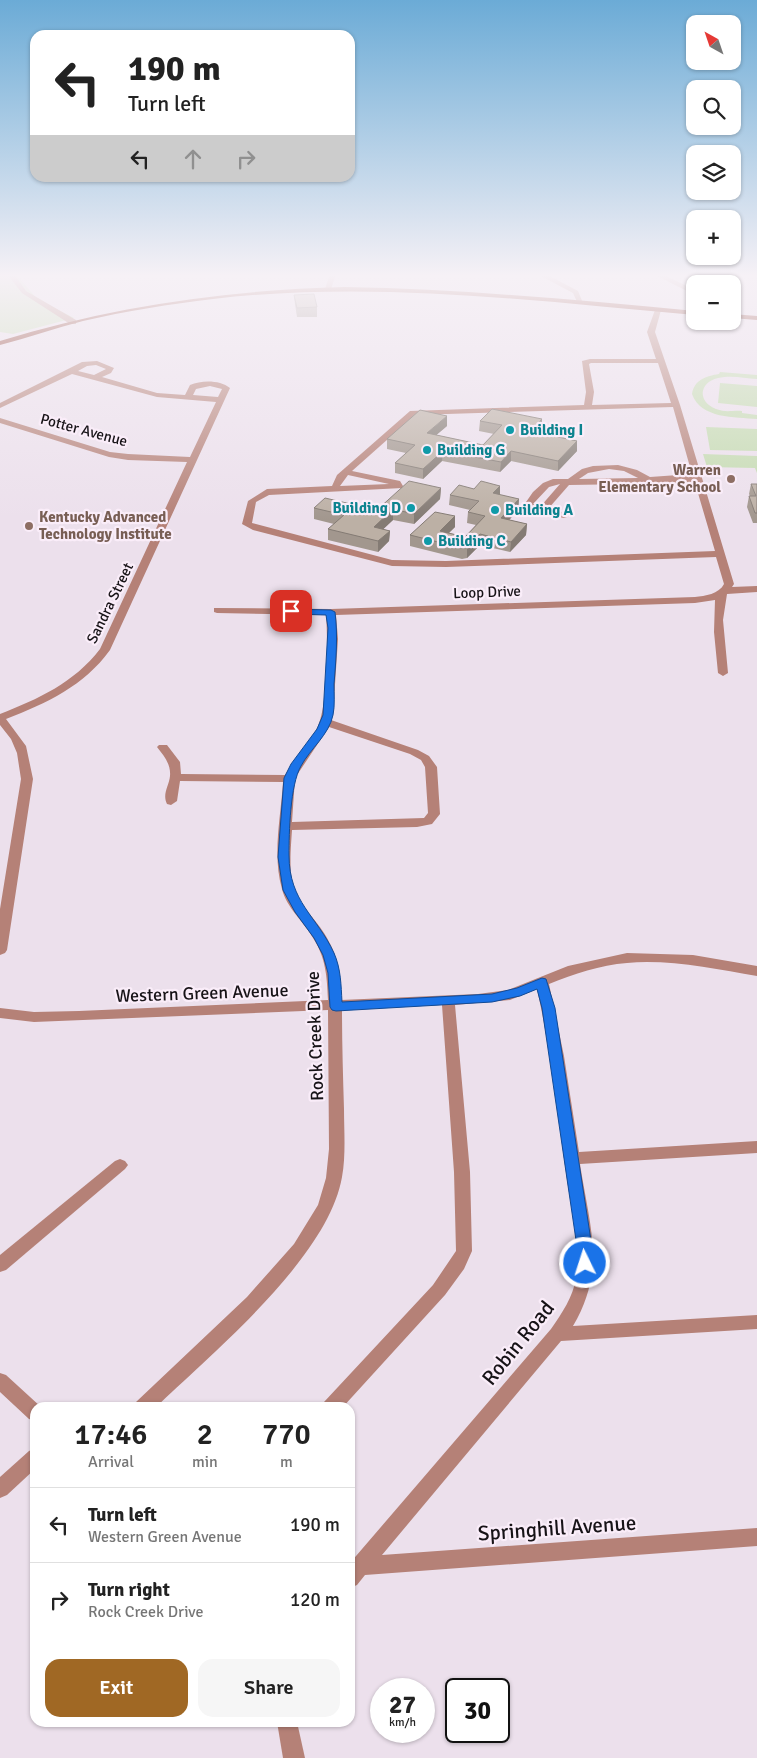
<!DOCTYPE html>
<meta charset="utf-8">
<style>
:root{--surface:#fff;--page:#f6f6f6;--text:#222;--muted:#767676;--line:#e0e0e0;--accent:#a06824}
body{margin:0;font-family:Signika,sans-serif;background:var(--page);color:var(--text);height:100vh;display:flex;flex-direction:column;font-size:19px;white-space:nowrap}
*{box-sizing:border-box;margin:0}
p{font-size:16px;color:var(--muted)}
.icon{flex:none;width:28px;height:28px;fill:none;stroke:currentColor;stroke-width:2;stroke-linecap:round;stroke-linejoin:round}
.map{position:relative;flex:1;overflow:hidden}
.details{position:absolute;left:30px;top:1402px;width:325px;height:325px;display:flex;flex-direction:column;background:var(--surface);border-radius:15px;box-shadow:0 1px 4px #0004}
.details>*{flex:none}
.guide{position:absolute;left:30px;top:30px;width:325px;height:152px;border-radius:15px;box-shadow:0 1px 4px #0004;background:#fff;color:var(--text);overflow:hidden}
.needle{width:32px;rotate:320deg}
.tools{position:absolute;left:686px;top:15px;display:grid;gap:10px}
.tools a{display:grid;place-items:center;width:55px;height:55px;border-radius:10px;background:var(--surface);box-shadow:0 1px 4px #0004;font-size:25px}
.speed{position:absolute;left:370px;top:1678px;display:flex;gap:10px;font-size:25px;font-weight:700;text-align:center}
.speed>*{display:grid;place-content:center;width:65px;height:65px;border-radius:50%;background:var(--surface);box-shadow:0 1px 4px #0004;line-height:1}
.speed small{font-size:12px;font-weight:400}
.speed .limit{border:2px solid #111;border-radius:8px;background:#fff;color:#111}
.pin{position:absolute;display:grid;place-items:center;width:42px;height:42px;color:#fff;margin:-21px;border-radius:10px;box-shadow:0 2px 8px #0006}
.me{position:absolute;width:55px;margin:-28px;rotate:356deg;stroke-linejoin:round;filter:drop-shadow(0 0 4px #0008)}
.turn{display:flex;align-items:center;gap:18px;height:105px;padding:0 15px;font-size:22px}
.turn .icon{width:65px;height:65px;stroke-width:2.5}
.turn b{display:block;font-size:35px;line-height:42px}
.lanes{display:flex;align-items:center;height:48px;padding:0 15px;background:#0003;justify-content:center;gap:25px;direction:ltr}
.lanes .off{opacity:.35}
.eta{display:flex;justify-content:space-evenly;align-items:center;height:85px;text-align:center}
.eta b{font-size:30px;font-weight:600;line-height:35px}
.action{display:flex;gap:10px;margin-top:auto;padding:10px 15px}
.action a{flex:1;height:58px;border-radius:15px;background:var(--accent);color:#fff;font-size:20px;font-weight:600;line-height:58px;text-align:center}
.action a+a{background:var(--page);color:var(--text)}
ul{padding:0;list-style:none}
li{display:flex;align-items:center;gap:15px;height:75px;padding:0 15px;border-top:1px solid var(--line)}
li div{flex:1}
li b{display:block;font-size:19px}
li em{font-style:normal}
.map>svg:first-child{display:block}
.green{fill:#c4dbb0}
.lines{fill:none;stroke-linecap:round;stroke-linejoin:round}
.minor{fill:#b58177;fill-rule:evenodd}
.major{fill:#822a1a;fill-rule:evenodd}
.wall{fill:#a2978e}
.shaded-wall{fill:#847b74}
.building{fill:#bcb0a5;stroke:#847b74}
.route{fill:#1a73e8;stroke:#114b97}
.culture-dot{fill:#0f9aa8;stroke:#faedf9;stroke-width:2}
.education-dot{fill:#8d6e63;stroke:#faedf9;stroke-width:2}
.labels{text-anchor:middle;stroke-width:4.5;stroke-linejoin:round;paint-order:stroke}
.far-street-label{font-size:15px;fill:#171317;stroke:#faedf9}
.far-culture-label{font-size:15px;font-weight:bold;fill:#0d838f;stroke:#faedf9;text-anchor:start}
.far-education-label{font-size:15px;font-weight:bold;fill:#785e54;stroke:#faedf9;text-anchor:end}
.street-label{font-size:18px;fill:#171317;stroke:#faedf9}
.near-street-label{font-size:21px;fill:#171317;stroke:#faedf9}
</style>
<div class="map">
<svg width="757" height="1758" viewBox="0 0 757 1758">
<rect width="100%" height="100%" fill="#ece0ec"/>
<g class="green">
<polygon points="0,274 16,274 37,299 74,318 13,334 0,332"/>
<path d="M720,372l37,3v4c-13,-1 -26,-4 -39,-1 -20,5 -20,24 -2,31 11,4 16,1 26,2v2l15,2v4c-22,-2 -56,0 -65,-25 2,-14 14,-18 27,-20z"/>
<polygon points="720,383 757,386 757,407 718,403"/>
<polygon points="706,427 757,429 757,451 710,450"/>
<polygon points="703,454 757,456 757,473 755,468 707,467"/>
</g>
<g class="lines">
<g class="minor">
<polygon points="7,274 14,274 26,291 76,320 76,324 70,324 22,293"/>
<polygon points="330,274 336,274 331,289 328,291 325,289"/>
<polygon points="537,274 546,274 578,291 583,303 578,304 573,293"/>
<polygon points="653,274 662,274 695,290 695,295"/>
<path d="M658,308l3,2 -6,22 25,73 54,179 -2,3 25,-1v6l-30,2 -4,26 5,53 -5,3 -5,-3 -4,-41 1,-32 -20,3 -359,12 2,24 -5,76 -2,5 87,30 11,6 8,11 3,47 -8,10 -15,3 -125,3c-1,17 -4,45 3,62 7,15 20,27 29,41 14,22 17,41 17,67l137,-6 30,-4 60,-24 59,-13 66,2 64,11v10c-41,-7 -89,-17 -130,-13 -27,2 -53,11 -78,21l15,72 15,96 178,-11v12l-177,11c9,60 27,105 -7,162l184,-11v14l-196,12 -179,214 375,-27v18l-392,29 -8,10 -7,3v-25l201,-234c11,-16 22,-32 25,-51 5,-32 -4,-65 -9,-98 -9,-64 -16,-128 -30,-191l-27,11 -55,5 15,167 2,79 -8,18 -19,26 -103,113h-21l3,-6 109,-117 23,-34 -2,-79 -12,-167 -100,5c0,33 1,66 2,99 0,22 2,46 -2,68 -14,81 -129,175 -187,231h-22l3,-6 111,-105 47,-53 24,-39 8,-27 3,-29 -1,-139 -294,12 -34,-4v-10l34,4 45,-1 249,-11c-1,-23 -2,-42 -15,-62 -9,-16 -27,-31 -31,-49 -10,-34 -1,-73 1,-107l-103,-1 -3,20 -6,4 -4,-1c-5,-10 2,-18 3,-28 1,-12 -6,-20 -13,-29l2,-2h8l13,17 1,12 104,1c10,-17 25,-32 33,-49 10,-23 10,-85 8,-111l-109,-2 -3,-1v-4l117,1 364,-12c10,-1 24,-3 29,-13l-8,-27 -270,10 -54,-1 -139,-36 -11,-6 6,-23 19,-12 65,-3 5,-11 73,-64 174,-6 2,-13 -4,-31 8,-2h66l-9,-27 8,-22zM591,363h67l13,40 -79,2 2,-13 -5,-28zM673,407l19,67 -42,3 -13,-7 -19,-5 -25,1 -11,3 -14,10h-15l-10,4 -10,9 -9,13 5,5 35,8 3,-1v-4l-19,-4 21,-24 126,-2 20,68 -269,10 -54,-1 -140,-37 4,-21 13,-7 133,-7 1,-2 -3,-5 -48,-10 63,-56zM609,469l15,2 14,7 -59,1 9,-6zM348,475l41,9 -49,2zM560,484l-20,23 -7,-3 16,-17zM329,727l81,27 11,6 4,7 3,46 -4,5 -132,4 3,-44z"/>
<path d="M97,361l17,7 -3,5 -9,4 55,16 28,2 5,-10c12,-5 30,-5 40,3l-120,262c-26,36 -63,53 -104,69l20,27 7,33 -26,171 -2,3 -5,2v-46l21,-130 -4,-26 -6,-14 -11,-14v-11c38,-15 74,-31 100,-65l87,-187 -59,-2 -19,-3 -109,-34v-5l110,34 18,2 62,3 26,-55 -59,-5 -85,-23 -72,34v-5l82,-41zM96,365l10,4 -12,6 -16,-4 9,-5zM210,386l12,3 -4,8 -25,-2 3,-6z"/>
<polygon points="120,1159 125,1161 128,1165 125,1169 6,1270 0,1272 0,1255 115,1161"/>
<polygon points="0,1373 6,1375 41,1407 35,1408 35,1421 29,1419 0,1392"/>
<polygon points="35,1448 35,1469 7,1495 0,1498 0,1477 29,1451"/>
<polygon points="277,1722 297,1722 305,1758 283,1758"/>
</g>
<g class="major">
<path d="M345,287c117,2 233,13 350,24v4c-160,-14 -321,-35 -482,-16 -43,5 -87,12 -130,22 -28,7 -55,17 -83,24v-4c113,-35 227,-51 345,-54z"/>
<polygon points="732,314 757,316 757,320 732,318"/>
</g>
</g>
<g class="wall">
<polygon points="294,295 317,307 317,317 297,317 295,304"/>
<polygon points="542,419 541,429 538,432 577,441 577,451 558,471 511,461 500,472 442,461 423,479 395,473 395,463 406,453 387,449 387,439 447,426 436,435 483,445 494,434 479,431 480,421"/>
<polygon points="751,484 757,484 757,523 753,523 747,507 749,496 750,496 749,494"/>
<polygon points="500,486 500,495 519,499 518,510 509,520 527,524 526,535 510,552 480,545 467,558 462,559 410,546 410,535 455,516 455,527 449,533 465,537 476,525 467,523 468,512 470,510 449,505 450,495 474,489"/>
<polygon points="441,488 440,499 414,524 393,520 383,529 390,531 389,541 378,552 328,540 328,529 334,524 314,519 314,508 377,510"/>
</g>
<g class="shaded-wall">
<polygon points="447,416 447,426 427,443 427,433"/>
<polygon points="542,419 541,429 530,441 530,431"/>
<polygon points="577,441 577,451 558,471 558,461"/>
<polygon points="443,451 442,461 423,479 423,469"/>
<polygon points="511,451 511,461 500,472 501,462"/>
<polygon points="500,486 500,496 493,493"/>
<polygon points="441,488 440,499 414,524 414,514"/>
<polygon points="519,499 518,510 501,529 501,518"/>
<polygon points="393,509 393,520 374,538 374,527"/>
<polygon points="455,516 455,527 440,541 440,531"/>
<polygon points="527,524 526,535 510,552 511,542"/>
<polygon points="390,531 389,541 378,552 378,541"/>
<polygon points="480,534 480,545 467,558 467,547"/>
</g>
<g class="building">
<polygon points="314,294 317,307 297,308 294,295"/>
<polygon points="492,409 542,419 530,431 577,441 558,461 511,451 501,462 443,451 423,469 395,463 415,445 387,439 420,410 447,416 427,433 483,445 502,425 480,421"/>
<polygon points="409,481 441,488 414,514 393,509 374,527 390,531 378,541 328,529 344,515 314,508 325,498 377,510"/>
<polygon points="481,481 500,486 493,493 519,499 501,518 527,524 511,542 480,534 467,547 462,548 410,535 435,512 455,516 440,531 465,537 485,516 468,512 479,501 450,495 459,485 474,489"/>
<polygon points="751,484 757,484 757,513 755,513 749,496 756,496"/>
</g>
<linearGradient id="sky" x2="0" y2="1"><stop stop-color="#6babd6"/><stop offset="0.53" stop-color="#f6f1f6"/><stop offset="1" stop-color="#f6f1f6" stop-opacity="0"/></linearGradient>
<rect width="757" height="520" fill="url(#sky)"/>
<path class="route" d="M288,609l43,1 4,2c3,24 1,48 -1,72 0,10 1,22 -1,31 -4,20 -23,34 -32,51 -11,19 -12,67 -12,89 0,47 28,61 45,98 7,16 7,32 8,49l150,-8 25,-6 25,-10 4,1 9,29 37,239v16l-2,4 -5,2 -5,-2 -2,-4 -1,-16 -35,-239 -5,-19 -17,7 -28,6 -156,9 -4,-1 -2,-3 -2,-34 -5,-18 -9,-17 -19,-26 -12,-22 -5,-33 6,-79 7,-14 26,-35 6,-14 5,-87 -2,-13 -35,-1 -3,-1z"/>
<g class="culture-dot">
<circle cx="510" cy="430" r="5"/>
<circle cx="427" cy="450" r="5"/>
<circle cx="411" cy="508" r="5"/>
<circle cx="495" cy="510" r="5"/>
<circle cx="428" cy="541" r="5"/>
</g>
<g class="education-dot">
<circle cx="731" cy="479" r="5"/>
<circle cx="29" cy="526" r="5"/>
</g>
<g class="labels">
<g class="far-street-label">
<text transform="translate(84 430) rotate(15)" y="5">Potter Avenue</text>
<text transform="translate(487 592) rotate(-2)" y="5">Loop Drive</text>
<text transform="translate(110 603) rotate(-64)" y="5">Sandra Street</text>
</g>
<g class="far-culture-label">
<text x="520" y="435">Building I</text>
<text x="437" y="455">Building G</text>
<text x="401" y="513" text-anchor="end">Building D</text>
<text x="505" y="515">Building A</text>
<text x="438" y="546">Building C</text>
</g>
<g class="far-education-label">
<text x="721" y="475">Warren<tspan x="721" dy="17">Elementary School</tspan></text>
<text x="39" y="522" text-anchor="start">Kentucky Advanced<tspan x="39" dy="17">Technology Institute</tspan></text>
</g>
<g class="street-label">
<text transform="translate(202 993) rotate(-2)" y="6">Western Green Avenue</text>
<text transform="translate(315 1036) rotate(-92)" y="6">Rock Creek Drive</text>
</g>
<g class="near-street-label">
<text transform="translate(518 1343) rotate(-51)" y="7">Robin Road</text>
<text transform="translate(557 1528) rotate(-4)" y="7">Springhill Avenue</text>
</g>
</g>
</svg>
<div class="tools">
<a><svg class="needle" viewBox="-14 -14 28 28"><path d="M0-13l5 13h-10z" fill="#e53935"/><path d="M0 13l5-13h-10z" fill="#767676"/></svg></a>
<a><svg class="icon" aria-label="search" viewBox="0 0 24 24"><circle cx="10" cy="10" r="6"/><path d="M15 15l6 6"/></svg></a>
<a><svg class="icon" aria-label="layers" viewBox="0 0 24 24"><path d="M12 4l9 5-9 5-9-5zM3 14l9 5 9-5"/></svg></a>
<a>+</a>
<a>−</a>
</div>
<div class="speed"><div>27<small>km/h</small></div><div class="limit">30</div></div>
<div class="pin" style="left:291px;top:611px;background:#d93025"><svg class="icon" aria-label="arrive" viewBox="0 0 24 24"><path d="M6 21V4h12l-3 4 3 4H6"/></svg></div>
<svg class="me" style="left:585px;top:1263px" viewBox="-20 -20 40 40"><circle r="17" fill="#1a73e8" stroke="#fff" stroke-width="3"/><path d="M0-11L8 9 0 5-8 9z" fill="#fff"/></svg>
<div class="guide">
<div class="turn"><svg class="icon" aria-label="left" viewBox="0 0 24 24"><path d="M17 20v-9H6M10 6l-5 5 5 5"/></svg><div><b>190 m</b>Turn left</div></div>
<div class="lanes"><svg class="icon" aria-label="left" viewBox="0 0 24 24"><path d="M17 20v-9H6M10 6l-5 5 5 5"/></svg><svg class="icon off" aria-label="ahead" viewBox="0 0 24 24"><path d="M12 20V5M6 11l6-6 6 6"/></svg><svg class="icon off" aria-label="right" viewBox="0 0 24 24"><path d="M7 20v-9h11M14 6l5 5-5 5"/></svg></div>
</div>
<section class="details">
<div class="eta">
<div><b>17:46</b><p>Arrival</p></div>
<div><b>2</b><p>min</p></div>
<div><b>770</b><p>m</p></div>
</div>
<ul>
<li><svg class="icon" aria-label="left" viewBox="0 0 24 24"><path d="M17 20v-9H6M10 6l-5 5 5 5"/></svg><div><b>Turn left</b><p>Western Green Avenue</p></div><em>190 m</em></li>
<li><svg class="icon" aria-label="right" viewBox="0 0 24 24"><path d="M7 20v-9h11M14 6l5 5-5 5"/></svg><div><b>Turn right</b><p>Rock Creek Drive</p></div><em>120 m</em></li>
</ul>
<div class="action"><a>Exit</a><a>Share</a></div>
</section>
</div>
